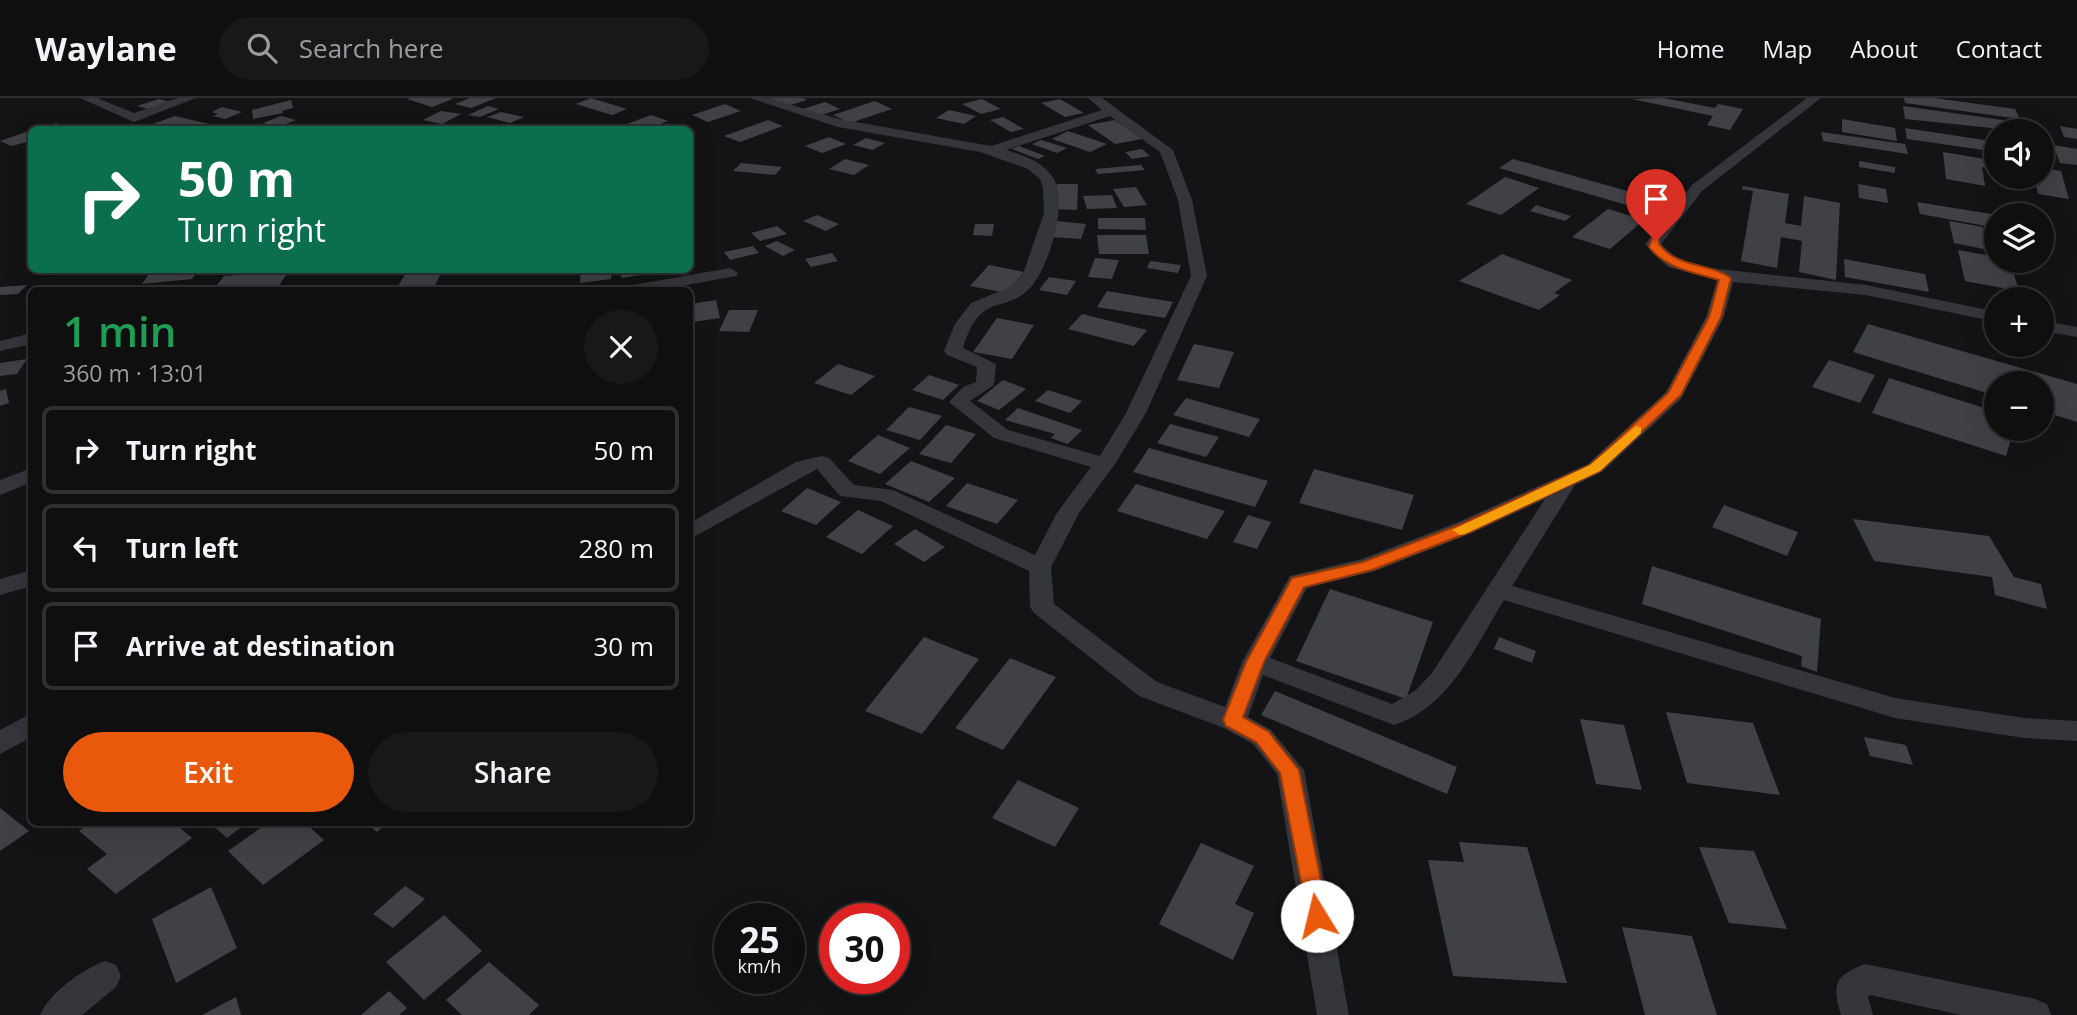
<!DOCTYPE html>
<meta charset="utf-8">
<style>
:root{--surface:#0f0f10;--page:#181819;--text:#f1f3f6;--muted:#9b9c9f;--line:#2f2f30;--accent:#ea580c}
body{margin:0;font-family:"Open Sans",sans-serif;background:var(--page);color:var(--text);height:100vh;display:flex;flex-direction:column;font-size:26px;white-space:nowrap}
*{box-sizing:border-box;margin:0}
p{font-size:23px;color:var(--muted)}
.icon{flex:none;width:38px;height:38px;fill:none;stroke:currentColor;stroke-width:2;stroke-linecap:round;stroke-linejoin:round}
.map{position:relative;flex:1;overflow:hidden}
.panel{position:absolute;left:28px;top:189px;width:665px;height:539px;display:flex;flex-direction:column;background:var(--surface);border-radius:10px;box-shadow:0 7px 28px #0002,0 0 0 2px var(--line)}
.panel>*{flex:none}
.top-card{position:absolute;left:28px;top:28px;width:665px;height:147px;border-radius:10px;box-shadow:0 7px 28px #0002,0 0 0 2px var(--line);background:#0b6e4f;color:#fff;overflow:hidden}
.controls{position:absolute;left:1984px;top:21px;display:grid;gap:14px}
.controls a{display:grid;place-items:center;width:70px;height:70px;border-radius:50%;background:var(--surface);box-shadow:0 7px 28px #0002,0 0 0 2px var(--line);font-size:35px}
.speed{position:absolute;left:714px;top:805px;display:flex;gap:14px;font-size:35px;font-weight:700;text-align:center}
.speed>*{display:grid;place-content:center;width:91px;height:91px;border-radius:50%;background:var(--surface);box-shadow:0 7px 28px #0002,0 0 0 2px var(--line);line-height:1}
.speed small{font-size:18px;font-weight:400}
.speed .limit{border:10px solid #d22;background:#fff;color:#111}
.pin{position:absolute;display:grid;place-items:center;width:60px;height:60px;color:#fff;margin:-72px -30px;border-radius:50% 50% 50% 0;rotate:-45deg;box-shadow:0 0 7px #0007}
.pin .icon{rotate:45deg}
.me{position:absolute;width:77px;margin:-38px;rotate:351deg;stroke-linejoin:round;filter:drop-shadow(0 0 5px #0008)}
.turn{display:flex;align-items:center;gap:24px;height:147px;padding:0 35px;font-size:32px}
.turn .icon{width:91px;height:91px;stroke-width:2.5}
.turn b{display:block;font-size:49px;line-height:60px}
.round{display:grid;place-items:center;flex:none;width:74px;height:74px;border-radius:37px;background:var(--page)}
.overview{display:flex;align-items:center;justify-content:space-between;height:119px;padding:0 35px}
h1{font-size:42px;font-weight:600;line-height:52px;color:#1e9e55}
.action{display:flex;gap:14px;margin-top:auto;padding:14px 35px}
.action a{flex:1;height:80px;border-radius:42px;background:var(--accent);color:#fff;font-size:28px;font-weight:600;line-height:80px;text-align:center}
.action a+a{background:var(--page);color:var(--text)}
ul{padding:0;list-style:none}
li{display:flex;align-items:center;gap:21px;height:88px;margin:0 14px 10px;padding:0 21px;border:4px solid var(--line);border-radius:10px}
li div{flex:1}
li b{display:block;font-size:26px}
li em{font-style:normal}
header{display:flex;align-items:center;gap:42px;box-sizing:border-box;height:98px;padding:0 35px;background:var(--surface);border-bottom:2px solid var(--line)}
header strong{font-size:33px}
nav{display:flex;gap:38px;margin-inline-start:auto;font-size:24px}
.search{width:490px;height:63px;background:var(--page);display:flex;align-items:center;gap:18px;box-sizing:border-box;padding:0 24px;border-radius:38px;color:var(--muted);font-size:26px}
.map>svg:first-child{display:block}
.building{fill:#404146}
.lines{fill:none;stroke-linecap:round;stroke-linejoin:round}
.minor{fill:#35363b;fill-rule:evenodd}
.route{fill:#ea580c;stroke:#983908;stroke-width:2}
.slow{fill:#f59e0b}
</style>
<header>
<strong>Waylane</strong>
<div class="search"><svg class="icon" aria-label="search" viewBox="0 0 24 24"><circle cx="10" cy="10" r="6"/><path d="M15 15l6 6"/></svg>Search here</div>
<nav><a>Home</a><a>Map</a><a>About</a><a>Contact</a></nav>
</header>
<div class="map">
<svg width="2077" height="917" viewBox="0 0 2077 917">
<rect width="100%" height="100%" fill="#141416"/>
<g class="building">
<polygon points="411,0 449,0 453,1 432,9 407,1"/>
<polygon points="470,0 496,0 471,10 455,6"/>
<polygon points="591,0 627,11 612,17 576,6"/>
<polygon points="769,0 803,0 807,2 787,8"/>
<polygon points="1663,0 1715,10 1718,6 1743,11 1730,32 1707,27 1713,18 1632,1"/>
<polygon points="1904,0 1934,0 2015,11 2020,21 1905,5"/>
<polygon points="159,1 170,4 148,11 137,8"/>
<polygon points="982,1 1001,11 981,16 962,6"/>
<polygon points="1060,1 1084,15 1065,19 1041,5"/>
<polygon points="291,2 293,10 282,13 283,15 253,21 252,12"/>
<polygon points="875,3 892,11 850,25 833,17"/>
<polygon points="825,4 840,11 818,18 803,11"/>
<polygon points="725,6 741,13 708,24 692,17"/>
<polygon points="488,8 499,11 480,19 468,17"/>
<polygon points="1903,8 2017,24 2021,33 1905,21"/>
<polygon points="222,9 242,14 225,21 213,18 218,16 212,14"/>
<polygon points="949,12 976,18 964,26 936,20"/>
<polygon points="441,13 461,16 442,26 423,22"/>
<polygon points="501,14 524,19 510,25 487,19"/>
<polygon points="651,17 668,23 645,32 627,26"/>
<polygon points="175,18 213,27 201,32 168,32 150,27"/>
<polygon points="281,18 296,22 278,29 263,25"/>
<polygon points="1003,19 1024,31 1011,34 990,22"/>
<polygon points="1842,21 1895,30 1897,43 1842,34"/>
<polygon points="768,22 783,28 740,44 724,38"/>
<polygon points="1115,22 1142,41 1115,46 1088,27"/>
<polygon points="56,25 70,30 37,32 37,31"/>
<polygon points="2060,28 2077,31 2077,41 2064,39"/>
<polygon points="1905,30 1997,44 1997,54 1907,41"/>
<polygon points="32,32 32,43 11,48 0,43"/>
<polygon points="1068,33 1107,46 1090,54 1052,41"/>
<polygon points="1821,34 1905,46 1908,56 1823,43"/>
<polygon points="829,39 846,46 822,55 805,48"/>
<polygon points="866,40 885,45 873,52 853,47"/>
<polygon points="1041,42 1067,50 1057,55 1032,46"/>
<polygon points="2053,47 2077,51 2077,67 2060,65"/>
<polygon points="1019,48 1045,58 1038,61 1012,51"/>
<polygon points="1142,51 1150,58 1132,61 1125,54"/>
<polygon points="1943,54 1997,63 1997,72 1982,69 1985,88 1946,81"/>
<polygon points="845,61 869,67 854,77 829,71"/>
<polygon points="1513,61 1663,103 1651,114 1499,70"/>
<polygon points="1859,63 1895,69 1895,75 1859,69"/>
<polygon points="741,65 782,69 775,77 733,73"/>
<polygon points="1141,67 1145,72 1098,76 1095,71"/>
<polygon points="2042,70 2061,73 2069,101 2038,96 2034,79 2042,79"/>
<polygon points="1505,79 1539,90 1501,117 1466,106"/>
<polygon points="1057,86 1078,86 1077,112 1055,111"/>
<polygon points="1858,86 1886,91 1888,105 1859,100"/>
<polygon points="1743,88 1789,96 1785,125 1801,128 1804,98 1840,105 1836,182 1799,174 1802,143 1781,139 1777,170 1741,163 1753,93 1742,91"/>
<polygon points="1136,89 1147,107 1124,109 1113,91"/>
<polygon points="1112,97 1117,110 1087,111 1083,98"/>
<polygon points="1917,104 1997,117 1997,130 1920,116"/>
<polygon points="1536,107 1571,118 1565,123 1530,113"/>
<polygon points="1608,111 1644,122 1610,151 1572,139"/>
<polygon points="817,117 839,126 826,133 803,123"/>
<polygon points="1098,120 1145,120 1146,132 1098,131"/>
<polygon points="1056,123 1086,126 1081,141 1051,139"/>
<polygon points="1949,123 1983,129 1989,152 1954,145"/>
<polygon points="975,126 994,126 992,138 973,137"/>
<polygon points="777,128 787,136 760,143 751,135"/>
<polygon points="1097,137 1146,137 1149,156 1099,156"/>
<polygon points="777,143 795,152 783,158 765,148"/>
<polygon points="753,148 759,155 730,162 724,154"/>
<polygon points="1958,152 1997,159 1997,163 2010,163 2019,193 1965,183"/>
<polygon points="832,155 838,163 811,169 805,161"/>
<polygon points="1502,156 1572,182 1554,195 1560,197 1539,212 1459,183"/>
<polygon points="1095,160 1119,162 1112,181 1088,179"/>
<polygon points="1844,161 1925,176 1929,194 1845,179"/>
<polygon points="1150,163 1181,167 1178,175 1147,170"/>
<polygon points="989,167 1024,174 1006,195 970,188"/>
<polygon points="198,172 192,181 142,186 151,173"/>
<polygon points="408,172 443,172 434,189 396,191"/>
<polygon points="581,172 612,172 611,181 580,185"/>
<polygon points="619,172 651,172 653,175 622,180"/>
<polygon points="288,174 278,189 213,192 224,178"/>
<polygon points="1049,179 1076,183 1067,197 1039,192"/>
<polygon points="27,187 18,196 0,197 0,189"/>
<polygon points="1107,193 1173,204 1165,220 1097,209"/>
<polygon points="716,202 720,220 693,224 690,206"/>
<polygon points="729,212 758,212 749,234 719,233"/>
<polygon points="1082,216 1147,232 1134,248 1068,231"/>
<polygon points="997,220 1034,227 1012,261 973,254"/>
<polygon points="1868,226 2077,286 2077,324 2042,313 2042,285 1997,285 1997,298 1853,254"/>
<polygon points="1194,246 1234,254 1219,290 1177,282"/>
<polygon points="27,261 17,276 0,278 0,265"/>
<polygon points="1829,262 1875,277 1860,305 1812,289"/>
<polygon points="838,266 875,278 851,297 814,285"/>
<polygon points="929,277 959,287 943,302 912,292"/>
<polygon points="1889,280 1997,314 1997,331 2014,331 2006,358 1872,315"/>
<polygon points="1003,282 1026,291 999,312 977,303"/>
<polygon points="6,291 9,305 0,308 0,293"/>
<polygon points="1048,292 1082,303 1070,315 1035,303"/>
<polygon points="1186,300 1260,321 1249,339 1173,317"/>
<polygon points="909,309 942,318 920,342 886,332"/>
<polygon points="1018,310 1082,332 1068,346 1051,340 1055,336 1005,322"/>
<polygon points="1170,326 1219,339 1206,359 1157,345"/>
<polygon points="946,327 976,336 951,365 919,356"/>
<polygon points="878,337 910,350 880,376 848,363"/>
<polygon points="1149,350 1268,383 1255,409 1133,374"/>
<polygon points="911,363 955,380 929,404 885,386"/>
<polygon points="1314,371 1414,397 1402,432 1299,405"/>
<polygon points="967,385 1018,402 997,426 946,408"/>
<polygon points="1136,386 1225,413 1207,441 1117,413"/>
<polygon points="807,390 841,404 816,427 781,413"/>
<polygon points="1724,407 1798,434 1787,458 1712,429"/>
<polygon points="858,412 893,428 862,456 826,439"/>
<polygon points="1248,417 1271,424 1257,451 1233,444"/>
<polygon points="1853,421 1989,438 2014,479 2041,486 2047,511 1995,497 1992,479 1874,463"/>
<polygon points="915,431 945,449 924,464 894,446"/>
<polygon points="1652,468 1821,521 1817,574 1801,568 1802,558 1642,506"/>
<polygon points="1330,491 1433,524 1406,601 1296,563"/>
<polygon points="924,539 979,561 922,636 865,613"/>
<polygon points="1499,539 1536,553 1532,565 1494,551"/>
<polygon points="1010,560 1056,579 1003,652 955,630"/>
<polygon points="1275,593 1457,669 1447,696 1261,617"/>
<polygon points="1666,614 1753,625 1780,697 1687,685"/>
<polygon points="1580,621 1624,627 1642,692 1596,686"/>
<polygon points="1864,639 1906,647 1913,667 1870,658"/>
<polygon points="1018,682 1079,710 1055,749 992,720"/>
<polygon points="0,710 29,733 0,753"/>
<polygon points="91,724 173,724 192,740 116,796 87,771 107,756 79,733"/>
<polygon points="209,724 248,724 227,740"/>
<polygon points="269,724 304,724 324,742 263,787 228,753"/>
<polygon points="365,724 389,724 377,734"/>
<polygon points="1459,744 1527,749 1567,885 1453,878 1428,762 1464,764"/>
<polygon points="1201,745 1254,768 1235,806 1254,815 1233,862 1159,826"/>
<polygon points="1699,749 1754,753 1787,831 1729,825"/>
<polygon points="405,788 425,801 393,830 373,816"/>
<polygon points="211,789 237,850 176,885 152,821"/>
<polygon points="444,817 482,853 424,902 386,864"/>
<polygon points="1622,829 1692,838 1717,917 1645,917"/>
<polygon points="489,864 539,907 529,917 462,917 446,902"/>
<polygon points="389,893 407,910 399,917 361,917"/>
<polygon points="236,899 241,917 202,917"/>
</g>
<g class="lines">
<g class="minor">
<polygon points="80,0 97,0 134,15 178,0 196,0 134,24"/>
<path d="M750,0h18l71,21 152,27 111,-36 -14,-12h14l71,52 19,50 15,76 -61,137 -31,51 -36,49 -28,54 3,37 103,78 68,25 17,-45 48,-86 72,-17 94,-36 132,-59 78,-72 40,-75 11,-37 -49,-13 -23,-23 47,-59 115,-87h14l-119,93 -41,53 15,14 24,9 166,18 131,27v10l-131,-27 -133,-13 -9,35 -43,82 -79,73 -27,13 -63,101 383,112 129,20 53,3v20l-53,-3 -129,-20 -391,-118c-29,47 -54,107 -110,125l-131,-50 -15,42 23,13 33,40 45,245h-32l-40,-241 -24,-30 -29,-16 -85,-32 -105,-83 -4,-6 -1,-36 -148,-70 -41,-5 -23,-27 -127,70v-16l106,-61 26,-6 7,2 25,27 39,5 142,65 22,-42 34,-46 -97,-29 -45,-36 14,-15 13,-5 1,-15 -30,-12 -3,-4 11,-27 16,-21 39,-16 13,-13 21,-61 -1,-25 -3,-9 -12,-10 -48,-17 -142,-25zM1110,18l50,36 18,48 13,76 -65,137 -26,43 -92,-26 -38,-29 24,-16 2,-21 -33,-16c18,-59 42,-32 68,-61 18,-21 39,-86 21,-111 -10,-15 -30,-21 -46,-26zM1545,401l-113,174 -17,18 -23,13 -122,-46 37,-70 68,-17 97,-38z"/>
<polygon points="730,170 738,175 736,178 659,192 625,192 633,187"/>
<polygon points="2042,223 2077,229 2077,239 2042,233"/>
<polygon points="32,235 32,246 0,253 0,243"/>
<polygon points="32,370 32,384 0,397 0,382"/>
<polygon points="32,472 32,488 0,497 0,481"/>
<polygon points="32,615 32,639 0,656 0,632"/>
<path d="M105,863l11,4 5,11 -5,11 -34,28h-42c9,-22 43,-46 65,-54z"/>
<path d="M1865,866l170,35 12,5 4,11h-90l-91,-20 -2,2 5,18h-32c-9,-30 -7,-39 24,-51z"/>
</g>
</g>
<path class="route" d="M1652,140h7v6c19,25 50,18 72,34l-10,39 -40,78 -81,76 -130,61 -98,38 -68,17 -40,75 -21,55 26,15 30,38 29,146 -3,7 -8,3 -8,-3 -29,-150 -24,-31 -30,-16 -3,-6 23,-58 46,-84 71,-16 96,-37 131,-60 78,-72 41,-76 10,-37c-26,-8 -53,-11 -70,-33z"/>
<polygon class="slow" points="1636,328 1641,329 1641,335 1600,373 1465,436 1460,437 1452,432 1590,367"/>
</svg>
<div class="controls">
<a><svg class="icon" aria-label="sound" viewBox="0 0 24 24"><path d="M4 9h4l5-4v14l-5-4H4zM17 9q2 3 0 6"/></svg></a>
<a><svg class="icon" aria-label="layers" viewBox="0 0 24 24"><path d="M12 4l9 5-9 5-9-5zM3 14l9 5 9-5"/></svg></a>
<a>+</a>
<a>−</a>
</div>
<div class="speed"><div>25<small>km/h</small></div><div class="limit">30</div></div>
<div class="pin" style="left:1656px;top:143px;background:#d93025"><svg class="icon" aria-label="arrive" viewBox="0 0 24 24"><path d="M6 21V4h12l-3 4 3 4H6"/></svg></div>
<svg class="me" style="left:1317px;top:818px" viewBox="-20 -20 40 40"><circle r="19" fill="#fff"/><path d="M0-13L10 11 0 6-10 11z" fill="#ea580c"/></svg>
<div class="top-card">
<div class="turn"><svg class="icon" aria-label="right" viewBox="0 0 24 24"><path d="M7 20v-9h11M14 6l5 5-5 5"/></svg><div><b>50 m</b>Turn right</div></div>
</div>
<section class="panel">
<div class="overview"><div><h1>1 min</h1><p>360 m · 13:01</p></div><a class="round"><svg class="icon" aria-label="close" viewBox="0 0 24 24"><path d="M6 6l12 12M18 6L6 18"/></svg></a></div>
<ul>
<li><svg class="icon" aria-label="right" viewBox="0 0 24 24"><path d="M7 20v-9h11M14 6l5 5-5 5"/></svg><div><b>Turn right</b></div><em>50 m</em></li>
<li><svg class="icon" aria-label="left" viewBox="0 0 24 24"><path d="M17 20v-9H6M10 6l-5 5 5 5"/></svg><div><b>Turn left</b></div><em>280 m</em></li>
<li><svg class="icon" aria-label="arrive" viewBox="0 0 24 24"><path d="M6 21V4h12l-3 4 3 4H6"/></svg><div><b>Arrive at destination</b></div><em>30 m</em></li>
</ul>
<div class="action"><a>Exit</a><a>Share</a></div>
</section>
</div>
